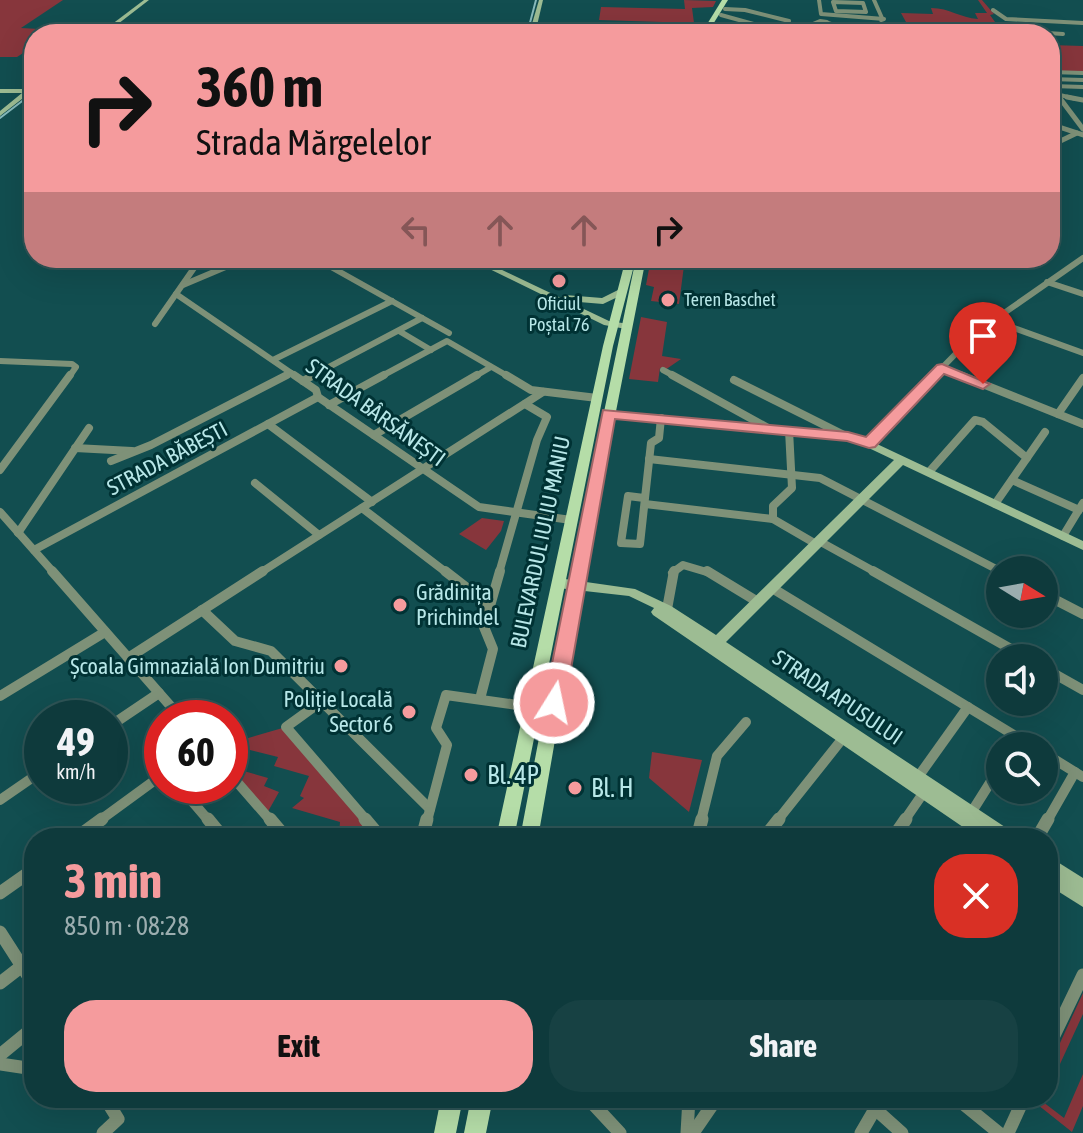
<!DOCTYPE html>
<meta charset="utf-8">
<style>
:root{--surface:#0e3a3c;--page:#174143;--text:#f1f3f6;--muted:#9badaf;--line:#2e5456;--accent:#f59b9d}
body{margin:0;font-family:"Asap Condensed",sans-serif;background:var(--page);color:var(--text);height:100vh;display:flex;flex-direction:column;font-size:30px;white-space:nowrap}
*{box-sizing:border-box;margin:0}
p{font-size:26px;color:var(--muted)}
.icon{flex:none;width:44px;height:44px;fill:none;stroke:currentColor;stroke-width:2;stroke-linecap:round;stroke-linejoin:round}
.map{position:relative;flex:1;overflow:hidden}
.drawer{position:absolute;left:24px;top:828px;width:1034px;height:280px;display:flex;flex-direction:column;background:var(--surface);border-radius:32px;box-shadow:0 8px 32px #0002,0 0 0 2px var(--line)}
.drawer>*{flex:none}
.guide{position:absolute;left:24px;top:24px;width:1036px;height:244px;border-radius:32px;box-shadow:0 8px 32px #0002,0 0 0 2px var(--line);background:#f59b9d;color:#111;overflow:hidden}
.needle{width:52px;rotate:101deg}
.controls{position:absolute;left:986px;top:556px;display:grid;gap:16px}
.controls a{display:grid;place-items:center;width:72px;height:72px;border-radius:50%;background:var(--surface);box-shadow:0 8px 32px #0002,0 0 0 2px var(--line);font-size:40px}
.speed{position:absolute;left:24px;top:700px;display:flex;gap:16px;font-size:40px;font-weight:700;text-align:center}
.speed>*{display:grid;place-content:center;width:104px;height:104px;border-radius:50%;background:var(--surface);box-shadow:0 8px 32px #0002,0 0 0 2px var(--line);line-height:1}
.speed small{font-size:20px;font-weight:400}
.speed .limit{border:12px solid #d22;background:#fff;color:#111}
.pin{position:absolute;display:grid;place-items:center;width:68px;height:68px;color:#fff;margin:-82px -34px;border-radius:50% 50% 50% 0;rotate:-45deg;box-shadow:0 0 8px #0007}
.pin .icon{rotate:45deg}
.me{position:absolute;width:88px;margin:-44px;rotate:10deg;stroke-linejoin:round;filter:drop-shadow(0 0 6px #0008)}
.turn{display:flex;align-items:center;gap:28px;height:168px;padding:0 40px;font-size:36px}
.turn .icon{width:104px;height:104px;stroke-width:2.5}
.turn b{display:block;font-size:56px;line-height:68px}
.lanes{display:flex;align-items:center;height:76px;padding:0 40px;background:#0003;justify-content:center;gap:40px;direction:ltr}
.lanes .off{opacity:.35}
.round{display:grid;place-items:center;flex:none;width:84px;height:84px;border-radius:32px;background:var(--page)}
.headline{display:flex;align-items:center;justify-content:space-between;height:136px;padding:0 40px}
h1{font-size:48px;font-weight:700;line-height:60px;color:var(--accent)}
.button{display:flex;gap:16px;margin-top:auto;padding:16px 40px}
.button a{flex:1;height:92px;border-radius:32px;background:var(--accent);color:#111;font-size:32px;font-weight:700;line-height:92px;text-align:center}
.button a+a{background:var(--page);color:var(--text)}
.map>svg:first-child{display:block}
.green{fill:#87363c}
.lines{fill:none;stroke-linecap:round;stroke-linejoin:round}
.street-far5{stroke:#7e9178;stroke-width:4}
.street-far4{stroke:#7e9178;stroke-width:5}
.street-far3{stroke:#7e9178;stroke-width:6}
.street-far2{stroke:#7e9178;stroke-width:8}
.street-far1{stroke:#7e9178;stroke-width:10}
.street{stroke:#7e9178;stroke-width:13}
.secondary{fill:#9dbc93;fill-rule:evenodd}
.primary{fill:#b5dda8;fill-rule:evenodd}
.tram{stroke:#86b9bb;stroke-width:2}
.route{fill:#f59b9d;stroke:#9f6566;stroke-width:2}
.poi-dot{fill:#f59b9d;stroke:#003234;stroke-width:3}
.labels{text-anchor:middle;stroke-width:6;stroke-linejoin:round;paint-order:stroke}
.far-poi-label{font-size:18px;fill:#b7e7e8;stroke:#003234;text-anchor:start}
.street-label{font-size:22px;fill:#b7e7e8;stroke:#003234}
.poi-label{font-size:22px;fill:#b7e7e8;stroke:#003234;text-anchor:end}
.near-poi-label{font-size:26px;fill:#b7e7e8;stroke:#003234;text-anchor:start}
</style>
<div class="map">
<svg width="1083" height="1133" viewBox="0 0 1083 1133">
<rect width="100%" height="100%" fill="#124e50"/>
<g class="green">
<polygon points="0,0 63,0 21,28 57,30 51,34 34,34 34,46 17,57 0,57"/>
<polygon points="684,0 716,1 713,7 692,8 694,23 599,20 601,7 685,9"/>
<path d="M978,0h4l12,14 -4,1 10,14 -84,-5 -10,-2 -5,-9 32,1 -2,-6c19,0 29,10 47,11l-3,-6h12z"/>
<polygon points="1050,45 1083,46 1083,73 1050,71"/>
<polygon points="651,258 685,258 679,304 651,301 654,287 646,285"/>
<polygon points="641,317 667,322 662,356 681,359 665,370 660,368 658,382 629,379"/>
<polygon points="482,518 504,521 501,531 486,550 459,534"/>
<polygon points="286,727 376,838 352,838 339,834 340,822 292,808 304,798 300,796 309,776 274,766 278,757 238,747 238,741"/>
<polygon points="652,752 702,760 689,812 649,778"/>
<polygon points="230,767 268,778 264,786 279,792 266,815 230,773"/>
<polygon points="1083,993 1083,1014 1048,1090 1048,1069"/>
<polygon points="1083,1074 1083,1106 1072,1132 1033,1101 1034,1098 1044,1098 1043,1102 1064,1118"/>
</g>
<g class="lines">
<g class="street-far5">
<polyline points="819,0 821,14 884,19 881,20"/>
<polyline points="874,0 882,18"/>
<polygon points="833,2 863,3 866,12 836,11"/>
<polyline points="725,9 745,10 789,21"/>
<polyline points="993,10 1006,19 1083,23"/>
<polyline points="721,15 768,28"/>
<polyline points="716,24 750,34"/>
<polyline points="861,25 864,34"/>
<polyline points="917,26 921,34"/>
<polyline points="975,30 977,34"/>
<polyline points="789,34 820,21 827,22"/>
<polyline points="807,34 831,24 828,23"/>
<polyline points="1012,34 1015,31 1063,34"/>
<polyline points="1050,72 1083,73"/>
<polyline points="1050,79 1083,80"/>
<polyline points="1050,85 1060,99"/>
<polyline points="1052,86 1083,87"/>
<polyline points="1060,95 1076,99"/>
</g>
<g class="street-far4">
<polyline points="1059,97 1083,129"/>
<polyline points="1067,97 1083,100"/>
<polyline points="1050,124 1083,135"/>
<polyline points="1050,146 1077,133"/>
</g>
<g class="street-far3">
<polyline points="315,258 449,333"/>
<polyline points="408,258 414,261 426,258"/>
<polyline points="332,267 352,258"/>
<polyline points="1047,282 1083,294"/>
<polyline points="183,285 247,258"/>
<polyline points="176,294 297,377"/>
<polyline points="992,320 1083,353"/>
<polyline points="155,324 201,258"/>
<polyline points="399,331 431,350"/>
<polyline points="273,360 392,301"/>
<polyline points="0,361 72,364 76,367 69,377"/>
<polyline points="942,368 965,377"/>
<polyline points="663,370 676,377"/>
<polyline points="283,377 291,373"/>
<polyline points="310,377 422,318"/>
<polyline points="380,377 447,341 509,377"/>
<polyline points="474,377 491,367"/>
<polyline points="933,377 977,332 1083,258"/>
</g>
<g class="street-far2">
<polyline points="294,375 316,390 318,397 479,507 571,520"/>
<polyline points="506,375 531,390 597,398"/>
<polyline points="672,375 768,428"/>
<polyline points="960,375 1083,424"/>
<polyline points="734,380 848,437"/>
<polyline points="303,381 314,375"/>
<polyline points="329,405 384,375"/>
<polyline points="1058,414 1083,378"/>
<polyline points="268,424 372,502"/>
<polyline points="374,435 477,375"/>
<polyline points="869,443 935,375"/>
<polyline points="75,448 132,451"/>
<polyline points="649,459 820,478 1000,571"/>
<polyline points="111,461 151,445 287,375"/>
<polyline points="0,470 70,375"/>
<polyline points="929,472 975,420 983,422 1027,458"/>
<polyline points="1012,480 1079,510"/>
<polyline points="255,483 319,535"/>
<polyline points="644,498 628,496 621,543 640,544 651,443 659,438 661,418"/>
<polyline points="645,504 773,519 816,544"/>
<polyline points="995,504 1045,432"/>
<polyline points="362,508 447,573"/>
<polyline points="0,512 54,573"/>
<polyline points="773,519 773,506 792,488 789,430"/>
<polyline points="18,533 89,428"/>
<polyline points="1063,536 1083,503"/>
<polyline points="819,541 877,573"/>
<polyline points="34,550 318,397"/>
<polyline points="260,573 543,392"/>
<polyline points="499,573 537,440 547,417 525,404"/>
<polyline points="672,573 683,565 710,573"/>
</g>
<g class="street-far1">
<polyline points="52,571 181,718"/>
<polyline points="445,571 490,606"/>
<polyline points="707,571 758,602"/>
<polyline points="873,571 1027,658"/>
<polyline points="772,588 1032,746"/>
<polyline points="1044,594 1083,614"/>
<polyline points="667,609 674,571"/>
<polyline points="202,610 235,641 271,651 430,809"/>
<polyline points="128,658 263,571"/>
<polyline points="1044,668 1083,690"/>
<polyline points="0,696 105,632"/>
<polyline points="480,699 493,649 484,627 500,571"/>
<polyline points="322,701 286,727 367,821"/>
<polyline points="110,726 159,693"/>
<polyline points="1044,753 1083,777"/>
<polyline points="230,774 271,821"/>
<polyline points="918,777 968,707"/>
<polyline points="179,786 209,821"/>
<polyline points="0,800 42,771"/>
<polyline points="971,813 1000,767"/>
<polyline points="99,821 162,775"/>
<polyline points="427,821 447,745 436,728 446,695 532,707"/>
<polyline points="701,821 717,756 746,722"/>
<polyline points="777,821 843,738"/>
<polyline points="904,821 924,792"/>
<polyline points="1047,821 1075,772"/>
</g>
<g class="street">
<polyline points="208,819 217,830 215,838"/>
<polyline points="270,819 286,838"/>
<polyline points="365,819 381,838"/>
<polyline points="76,838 102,819"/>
<polyline points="422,838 427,819"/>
<polyline points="697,838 702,819"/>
<polyline points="764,838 779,819"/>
<polyline points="893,838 906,819"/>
<polyline points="1037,838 1048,819"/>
<polyline points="0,893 34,869"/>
<polyline points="0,932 34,985"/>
<polyline points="0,983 22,966"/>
<polyline points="1048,1048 1083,975"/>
<polyline points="0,1055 34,1027"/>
<polyline points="0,1064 34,1069"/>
<polyline points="583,1098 594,1105 620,1133"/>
<polyline points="863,1098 902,1133"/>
<polyline points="956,1098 999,1133"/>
<polyline points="103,1133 118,1119 105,1098"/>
<polyline points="687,1133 689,1098"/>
<polyline points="693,1133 717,1098"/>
<polyline points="861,1133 875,1109"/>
<polyline points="1008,1133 1024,1098"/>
</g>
<g class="secondary">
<polygon points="144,0 149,0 105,34 99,34"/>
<polygon points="539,0 543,0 535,34 529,34"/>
<polygon points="34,84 34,89 31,92 0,116 0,111 22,93 0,93 0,89 26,89"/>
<polygon points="467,258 477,258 561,298 565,295 602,298 620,289 626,289 626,293 603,304 567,301 609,321 629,324 630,326 626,329 604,325"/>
<polygon points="608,410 860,436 1083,541 1083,550 903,465 726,642 1014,833 1017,838 979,838 653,615 651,612 654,608 629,596 558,588 554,586 552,583 554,580 558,578 635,589 671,606 716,635 894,460 854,441 604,415 603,413"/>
<polygon points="1048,856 1083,878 1083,907 1048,885"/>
</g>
<g class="primary">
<polygon points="722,0 728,0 707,34 701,34"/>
<polygon points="626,258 636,258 613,346 514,838 496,838 603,346"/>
<polygon points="636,258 646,258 582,585 538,838 520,838 568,585"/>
<polygon points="441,1098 463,1098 456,1133 434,1133"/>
<polygon points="471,1098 493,1098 486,1133 464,1133"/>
</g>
<g class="tram">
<polyline points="527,34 536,0"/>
<polyline points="0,118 34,92"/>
</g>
</g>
<polygon class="route" points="942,364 990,384 983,389 944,374 875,447 869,448 847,441 615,419 565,703 562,709 554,712 547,709 544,703 603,410 848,432 866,437 937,365"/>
<g class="poi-dot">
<circle cx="559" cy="281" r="8"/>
<circle cx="668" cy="300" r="8"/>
<circle cx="400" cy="605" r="8"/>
<circle cx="341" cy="666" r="8"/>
<circle cx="409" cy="712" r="8"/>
<circle cx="471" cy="775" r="8"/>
<circle cx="575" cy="788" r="8"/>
</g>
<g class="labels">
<g class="far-poi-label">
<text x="684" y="306">Teren Baschet</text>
<text x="559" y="310" text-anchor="middle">Oficiul<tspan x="559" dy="21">Poștal 76</tspan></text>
</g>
<g class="street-label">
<text transform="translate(376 412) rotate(36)" y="8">STRADA BÂRSĂNEȘTI</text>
<text transform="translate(167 458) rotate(-28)" y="8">STRADA BĂBEȘTI</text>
<text transform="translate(540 542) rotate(-78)" y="8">BULEVARDUL IULIU MANIU</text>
<text transform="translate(838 697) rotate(34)" y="8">STRADA APUSULUI</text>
</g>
<g class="poi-label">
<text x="416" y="600" text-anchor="start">Grădinița<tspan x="416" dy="25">Prichindel</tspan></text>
<text x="325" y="674">Școala Gimnazială Ion Dumitriu</text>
<text x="393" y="707">Poliție Locală<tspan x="393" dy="25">Sector 6</tspan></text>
</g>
<g class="near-poi-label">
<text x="487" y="784">Bl. 4P</text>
<text x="591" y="797">Bl. H</text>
</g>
</g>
</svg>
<div class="controls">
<a><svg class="needle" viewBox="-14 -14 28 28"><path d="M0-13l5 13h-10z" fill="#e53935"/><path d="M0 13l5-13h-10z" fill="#9badaf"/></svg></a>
<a><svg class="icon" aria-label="sound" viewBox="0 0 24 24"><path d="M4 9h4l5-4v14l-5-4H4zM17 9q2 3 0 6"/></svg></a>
<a><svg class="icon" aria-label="search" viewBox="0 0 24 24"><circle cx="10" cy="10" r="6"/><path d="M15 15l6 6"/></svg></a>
</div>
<div class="speed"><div>49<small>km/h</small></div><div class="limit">60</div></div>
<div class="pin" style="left:983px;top:384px;background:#d93025"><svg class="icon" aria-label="arrive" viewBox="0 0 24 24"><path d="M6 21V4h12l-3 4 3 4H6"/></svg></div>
<svg class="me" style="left:554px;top:703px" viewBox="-20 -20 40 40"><circle r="17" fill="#f59b9d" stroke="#fff" stroke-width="3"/><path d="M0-11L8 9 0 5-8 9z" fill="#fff"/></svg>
<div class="guide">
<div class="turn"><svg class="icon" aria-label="right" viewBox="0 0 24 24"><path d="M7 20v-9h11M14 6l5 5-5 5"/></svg><div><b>360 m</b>Strada Mărgelelor</div></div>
<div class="lanes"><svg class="icon off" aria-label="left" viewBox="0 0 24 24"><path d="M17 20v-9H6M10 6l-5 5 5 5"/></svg><svg class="icon off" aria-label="ahead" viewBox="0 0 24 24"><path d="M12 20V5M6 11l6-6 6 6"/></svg><svg class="icon off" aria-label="ahead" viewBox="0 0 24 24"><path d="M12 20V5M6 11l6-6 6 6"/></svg><svg class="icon" aria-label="right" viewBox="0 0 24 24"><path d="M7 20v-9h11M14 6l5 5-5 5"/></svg></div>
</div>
<section class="drawer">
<div class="headline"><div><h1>3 min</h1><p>850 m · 08:28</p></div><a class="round" style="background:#d93025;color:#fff"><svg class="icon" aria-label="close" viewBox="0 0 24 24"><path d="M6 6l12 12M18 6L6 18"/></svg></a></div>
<div class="button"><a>Exit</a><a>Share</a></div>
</section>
</div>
